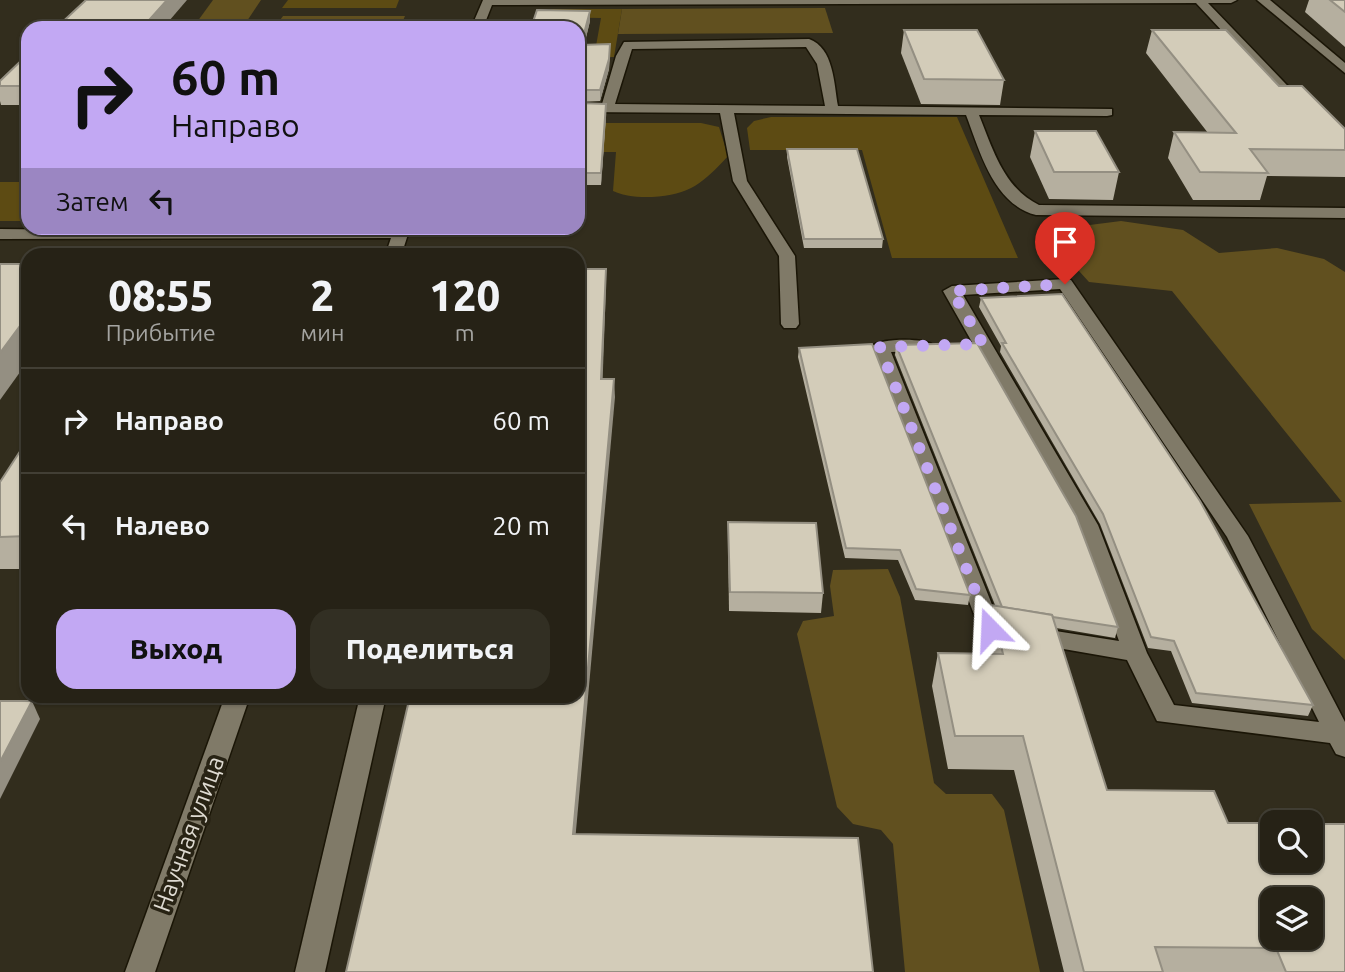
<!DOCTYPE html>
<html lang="ru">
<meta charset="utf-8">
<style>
:root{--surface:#262216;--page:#322f23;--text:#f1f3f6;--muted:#a4a4a1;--line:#423f35;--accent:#c2a8f3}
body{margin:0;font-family:Ubuntu,sans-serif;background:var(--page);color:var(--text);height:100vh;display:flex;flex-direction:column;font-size:26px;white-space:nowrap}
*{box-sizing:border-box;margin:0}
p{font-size:23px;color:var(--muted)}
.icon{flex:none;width:38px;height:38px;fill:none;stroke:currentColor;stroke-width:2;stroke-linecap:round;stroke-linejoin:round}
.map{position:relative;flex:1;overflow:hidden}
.panel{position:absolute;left:21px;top:248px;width:564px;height:455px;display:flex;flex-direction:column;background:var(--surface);border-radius:21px;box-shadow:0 2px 5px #0004,0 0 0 2px var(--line)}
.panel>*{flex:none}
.banner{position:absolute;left:21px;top:21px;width:564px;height:214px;border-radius:21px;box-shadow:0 2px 5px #0004,0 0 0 2px var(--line);background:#c2a8f3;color:#111;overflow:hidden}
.tools{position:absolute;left:1260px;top:810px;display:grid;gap:14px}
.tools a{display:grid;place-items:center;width:63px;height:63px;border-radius:14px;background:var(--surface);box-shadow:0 2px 5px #0004,0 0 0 2px var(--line);font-size:35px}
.pin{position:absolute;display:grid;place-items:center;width:60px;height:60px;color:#fff;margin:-72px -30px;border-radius:50% 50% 50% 0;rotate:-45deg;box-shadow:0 0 7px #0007}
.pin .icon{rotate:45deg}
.me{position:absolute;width:77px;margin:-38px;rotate:339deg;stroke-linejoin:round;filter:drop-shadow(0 0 5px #0008)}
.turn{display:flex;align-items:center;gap:24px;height:147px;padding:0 35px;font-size:32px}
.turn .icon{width:91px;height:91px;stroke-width:2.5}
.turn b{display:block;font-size:49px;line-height:60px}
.then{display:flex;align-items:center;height:66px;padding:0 35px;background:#0003;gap:14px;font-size:26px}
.eta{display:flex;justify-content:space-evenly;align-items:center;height:119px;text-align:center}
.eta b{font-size:42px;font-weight:800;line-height:49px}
.cta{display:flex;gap:14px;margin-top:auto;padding:14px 35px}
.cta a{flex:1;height:80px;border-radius:21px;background:var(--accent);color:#111;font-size:28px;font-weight:800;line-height:80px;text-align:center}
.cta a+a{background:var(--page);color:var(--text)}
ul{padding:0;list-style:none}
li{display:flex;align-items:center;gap:21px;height:105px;padding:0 35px;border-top:2px solid var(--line)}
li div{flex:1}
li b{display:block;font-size:26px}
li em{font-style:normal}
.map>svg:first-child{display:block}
.green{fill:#5d4b13}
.forest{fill:#61501f}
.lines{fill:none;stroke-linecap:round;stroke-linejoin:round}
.minor-casing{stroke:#1a1506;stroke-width:3}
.minor{fill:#807a68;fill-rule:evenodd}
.wall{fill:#b5af9f}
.shaded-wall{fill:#948f82}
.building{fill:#d3ccb9;stroke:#948f82;stroke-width:2;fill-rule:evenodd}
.route{stroke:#c2a8f3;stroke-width:12;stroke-dasharray:0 21.6}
.labels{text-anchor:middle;stroke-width:7;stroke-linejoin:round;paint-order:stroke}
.near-street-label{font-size:24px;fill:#dedad1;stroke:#282314}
</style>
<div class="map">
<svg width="1345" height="972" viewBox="0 0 1345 972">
<rect width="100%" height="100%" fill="#322d1d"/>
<g class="green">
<polygon points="288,0 399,0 396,8 282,8"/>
<polygon points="553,9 622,9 614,57 594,57 601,18 543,17 547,11"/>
<polygon points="771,117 957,117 1018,258 892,258 862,150 750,150 747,128 754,121"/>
<path d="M599,123h102l18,4 9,29c-25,27 -38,39 -76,41 -15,0 -25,0 -39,-6l3,-39h-38z"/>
<rect x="0" y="182" width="28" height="39"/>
</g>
<g class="forest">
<polygon points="213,0 261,0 247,21 197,22"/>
<polygon points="825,8 833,33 618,34 622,9"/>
<polygon points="283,16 405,16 402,23 278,23"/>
<polygon points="1121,221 1183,230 1219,253 1277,248 1324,259 1345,272 1345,660 1312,629 1249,504 1342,502 1172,291 1089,282 1049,238 1066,228"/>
<polygon points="888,569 900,597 934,783 946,794 992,794 1004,810 1040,972 905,972 893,844 881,830 853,824 837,807 797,634 803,621 834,616 830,586 833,570"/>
</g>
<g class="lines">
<g class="minor-casing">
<g id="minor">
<polygon points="483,0 1237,0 1231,3 1208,3 1306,105 1304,108 1294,108 1196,3 492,5 483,28 471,28"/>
<polygon points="1257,0 1270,0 1345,63 1345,73"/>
<path d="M809,39c25,9 25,45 29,67l274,3v6l-5,1 -128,-1c14,34 24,72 60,90l306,3v10l-309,-3c-43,-11 -56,-64 -70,-100l-232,-2 13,68 48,75 4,68 -3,4h-12l-3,-4 -2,-68 -46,-75 -13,-68 -142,-1v-8h24l14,-48 8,-14zM806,47l11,17 8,42 -210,-2 17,-55z"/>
<polygon points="91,228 107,228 105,230 410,228 401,256 385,256 391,238 0,239 0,229 89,230"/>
<path d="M1065,279l6,1 177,256 97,186v35l-9,-3 -6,-11 -173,-22 -30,-61 -145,-25 -111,-288c8,-9 55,-10 63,-1l-9,5 -34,1 108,270 120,19 -43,-116 -133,-234 9,-5zM1060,289l167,248 92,185 -145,-17 -27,-52 -49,-128 -135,-230z"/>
<polygon points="225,696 250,696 155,972 125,972"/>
<polygon points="360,696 386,696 325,972 295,972"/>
</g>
</g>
<use href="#minor" class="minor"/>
</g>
<g class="wall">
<polygon points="1309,0 1345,0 1345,47 1305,12"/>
<polygon points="590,11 590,21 584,45 610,55 609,69 600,101 578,102 578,28"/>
<polygon points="904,30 1004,80 1000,105 921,104 901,53"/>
<polygon points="1152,30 1279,86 1345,129 1345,177 1267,176 1260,200 1193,200 1168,158 1174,132 1208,133 1146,53"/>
<polygon points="28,54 28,105 1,105 0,101 0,81"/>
<polygon points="578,103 606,104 606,115 601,185 578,185"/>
<polygon points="1035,131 1119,172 1113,200 1049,199 1030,157"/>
<polygon points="787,149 883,239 882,248 804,248 787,157"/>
<polygon points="981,298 1313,705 1308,716 1192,703 1171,651 1148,648 1100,524 1000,352 1001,346 979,307"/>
<polygon points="896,345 1118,627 1115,638 1056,628 1107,790 1228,823 1345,972 1064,972 1014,770 948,769 932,686 938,653 987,653 983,638 991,605 995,605 895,355"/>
<polygon points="799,348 970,595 968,605 915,600 898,560 845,558 798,357"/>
<polygon points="28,439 28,569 0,569 0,482"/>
<polygon points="728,522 823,593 821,613 729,611 728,542"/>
</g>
<g class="shaded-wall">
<polygon points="167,0 187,0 163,28 142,28"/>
<polygon points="590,11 590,21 582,55 581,45"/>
<polygon points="610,44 609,69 600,101 600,90"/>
<polygon points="606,104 606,115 601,185 601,173"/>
<polygon points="606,269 606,286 602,397 601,379"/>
<polygon points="28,315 28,361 0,400 0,353"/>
<polygon points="614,379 615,397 574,853 573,834"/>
<polygon points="32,701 40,719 0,799 0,762"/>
</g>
<g class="building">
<polygon points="86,0 167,0 142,28 56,28"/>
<polygon points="1330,0 1345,0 1345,12"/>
<polygon points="537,10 590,11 581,45 610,44 609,59 600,90 578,90 578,28 531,28"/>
<polygon points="278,22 336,22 332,28 274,28"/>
<polygon points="904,30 977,30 1004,80 924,79"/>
<polygon points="1152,30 1226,30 1279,86 1302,86 1345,129 1345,150 1250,149 1268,173 1200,172 1174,132 1236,133"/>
<polygon points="28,54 28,86 0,86 0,81"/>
<polygon points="578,103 606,104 601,173 578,173"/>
<polygon points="1035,131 1096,131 1119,172 1054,172"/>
<polygon points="787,149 857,149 883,239 804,239"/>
<polygon points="0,264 28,264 28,315 0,353"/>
<polygon points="578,269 606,269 601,379 614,379 573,834 858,838 873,972 346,972 410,696 578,696"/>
<polygon points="1062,294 1200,501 1313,705 1196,693 1174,641 1151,637 1103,514 1002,343 1006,343 981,298"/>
<polygon points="977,343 1076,516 1118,627 1053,617 1052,615 1002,607 896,345"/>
<polygon points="872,344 970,595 916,589 900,550 846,548 799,348"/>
<polygon points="28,439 28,536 0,537 0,482"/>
<polygon points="728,522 816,523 823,593 730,592"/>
<path d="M991,605l61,10 55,175 107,1 14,32h44v38h39v-37h34v148h-59l-10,-24 -121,-1 8,25h-79l-61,-236h-68l-17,-83 65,1zM1272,900h39v38h-39z"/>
<polygon points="0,701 32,701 0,762"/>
</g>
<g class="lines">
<polyline class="route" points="990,629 880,347 983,344 952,291 1065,284"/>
</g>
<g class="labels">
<g class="near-street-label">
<text transform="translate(189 834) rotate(-70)" y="8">Научная улица</text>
</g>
</g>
</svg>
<div class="tools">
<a><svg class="icon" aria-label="search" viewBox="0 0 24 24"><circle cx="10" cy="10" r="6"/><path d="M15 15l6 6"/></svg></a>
<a><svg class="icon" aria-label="layers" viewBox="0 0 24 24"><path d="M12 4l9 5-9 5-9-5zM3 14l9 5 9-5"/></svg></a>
</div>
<div class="pin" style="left:1065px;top:284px;background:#d93025"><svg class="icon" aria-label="arrive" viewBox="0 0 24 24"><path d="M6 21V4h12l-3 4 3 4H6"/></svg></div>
<svg class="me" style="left:990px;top:629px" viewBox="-20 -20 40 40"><path d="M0-17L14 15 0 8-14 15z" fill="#c2a8f3" stroke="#fff" stroke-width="4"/></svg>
<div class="banner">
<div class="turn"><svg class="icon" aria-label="right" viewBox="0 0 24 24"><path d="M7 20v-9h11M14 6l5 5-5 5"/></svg><div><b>60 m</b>Направо</div></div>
<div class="then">Затем<svg class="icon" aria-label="left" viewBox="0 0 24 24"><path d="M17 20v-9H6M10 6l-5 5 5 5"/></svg></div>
</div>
<section class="panel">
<div class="eta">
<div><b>08:55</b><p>Прибытие</p></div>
<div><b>2</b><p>мин</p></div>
<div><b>120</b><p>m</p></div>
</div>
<ul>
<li><svg class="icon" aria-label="right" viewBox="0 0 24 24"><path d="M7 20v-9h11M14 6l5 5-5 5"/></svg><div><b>Направо</b></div><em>60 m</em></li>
<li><svg class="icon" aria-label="left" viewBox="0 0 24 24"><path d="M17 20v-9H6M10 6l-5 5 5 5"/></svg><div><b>Налево</b></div><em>20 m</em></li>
</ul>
<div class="cta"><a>Выход</a><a>Поделиться</a></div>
</section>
</div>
